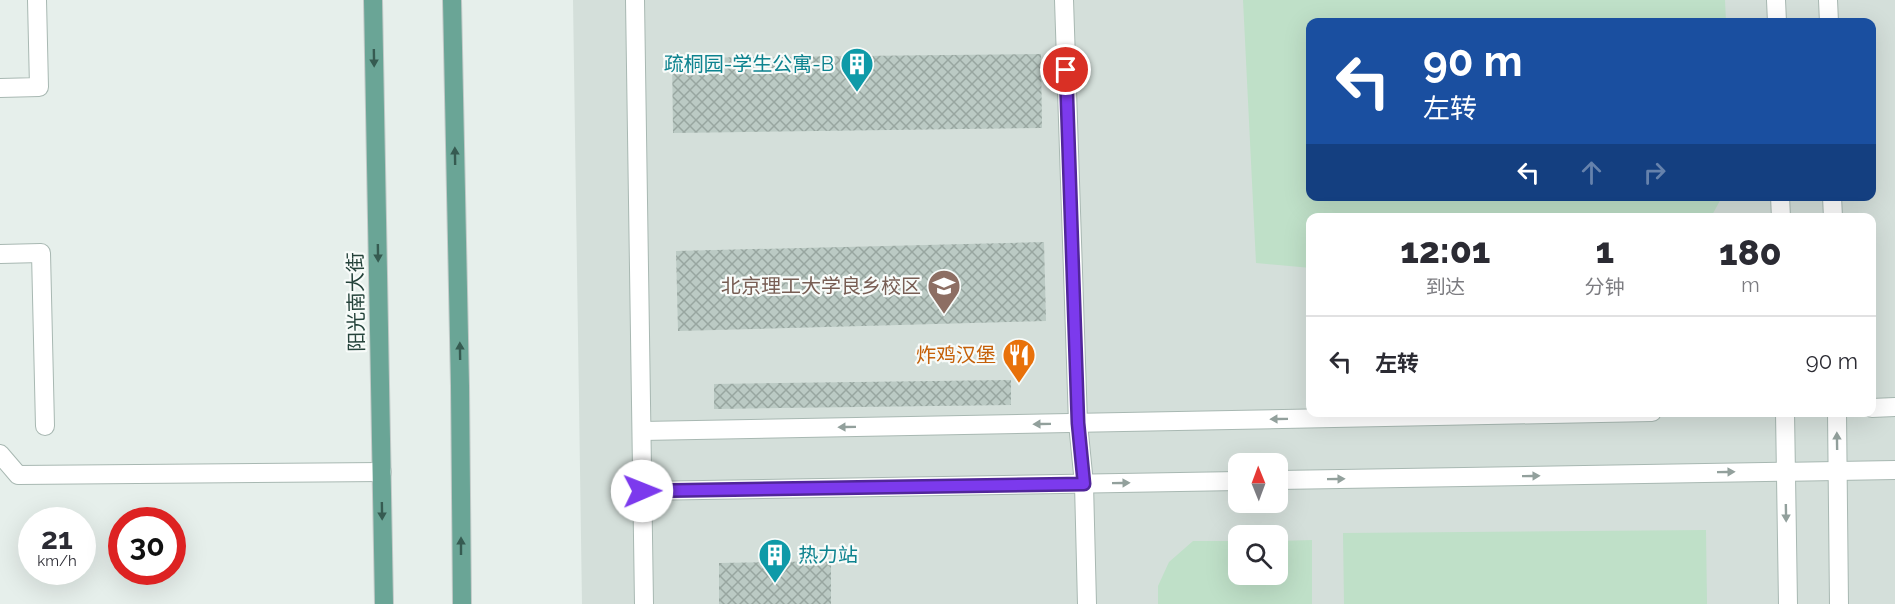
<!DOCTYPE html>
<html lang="zh">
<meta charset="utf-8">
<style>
:root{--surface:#fff;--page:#f7f7f7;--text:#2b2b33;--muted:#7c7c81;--line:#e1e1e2}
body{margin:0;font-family:Raleway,"Noto Sans SC",sans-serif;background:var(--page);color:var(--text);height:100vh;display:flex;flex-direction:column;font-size:22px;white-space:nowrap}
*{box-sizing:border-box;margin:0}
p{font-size:20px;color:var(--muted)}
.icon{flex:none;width:33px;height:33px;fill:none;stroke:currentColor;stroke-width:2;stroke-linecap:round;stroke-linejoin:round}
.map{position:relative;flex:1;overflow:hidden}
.side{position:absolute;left:1306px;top:213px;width:570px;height:204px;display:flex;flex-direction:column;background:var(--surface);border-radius:12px;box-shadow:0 6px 24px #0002}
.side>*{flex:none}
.top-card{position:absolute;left:1306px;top:18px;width:570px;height:183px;border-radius:12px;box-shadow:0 6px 24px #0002;background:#1a4fa0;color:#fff;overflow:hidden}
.needle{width:39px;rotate:359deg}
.controls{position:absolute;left:1228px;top:453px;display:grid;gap:12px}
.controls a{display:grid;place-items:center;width:60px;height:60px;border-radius:12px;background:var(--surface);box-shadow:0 6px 24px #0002;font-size:30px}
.speed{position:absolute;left:18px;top:507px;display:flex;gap:12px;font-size:30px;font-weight:700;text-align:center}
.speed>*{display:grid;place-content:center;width:78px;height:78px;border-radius:50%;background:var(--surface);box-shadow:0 6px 24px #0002;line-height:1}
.speed small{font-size:15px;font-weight:400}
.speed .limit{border:9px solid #d22;background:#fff;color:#111}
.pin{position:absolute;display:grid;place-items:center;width:51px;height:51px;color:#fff;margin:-26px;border:3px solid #fff;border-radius:50%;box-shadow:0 2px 6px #0007}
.me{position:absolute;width:66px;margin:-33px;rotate:89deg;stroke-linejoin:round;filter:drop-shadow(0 0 4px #0008)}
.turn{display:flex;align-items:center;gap:21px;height:126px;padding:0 18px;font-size:27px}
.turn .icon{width:78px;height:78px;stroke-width:2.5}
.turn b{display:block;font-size:42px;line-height:51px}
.lanes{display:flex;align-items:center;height:57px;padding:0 18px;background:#0003;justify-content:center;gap:30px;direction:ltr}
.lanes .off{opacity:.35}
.eta{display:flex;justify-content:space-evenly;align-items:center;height:102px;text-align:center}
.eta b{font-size:36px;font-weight:800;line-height:42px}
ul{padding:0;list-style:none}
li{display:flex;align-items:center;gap:18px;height:90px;padding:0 18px;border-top:2px solid var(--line)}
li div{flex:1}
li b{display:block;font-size:22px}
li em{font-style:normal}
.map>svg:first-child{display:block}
.built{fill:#d4dfda;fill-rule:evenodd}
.grass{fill:#bfe0c8}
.building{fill:url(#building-cross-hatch)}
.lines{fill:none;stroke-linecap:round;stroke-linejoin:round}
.minor-casing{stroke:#a8b8b2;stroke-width:20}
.primary-casing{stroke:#c2cac8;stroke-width:20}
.minor{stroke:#fff;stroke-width:18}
.primary{stroke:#6aa596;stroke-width:18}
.oneway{fill:#365b51}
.oneway2{fill:#92a09c}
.route-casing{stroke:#51269a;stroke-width:15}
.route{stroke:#7c3aed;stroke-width:10}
.labels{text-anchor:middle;stroke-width:4.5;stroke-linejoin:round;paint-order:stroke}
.culture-label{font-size:20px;fill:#0d838f;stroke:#f7fbf9;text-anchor:end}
.education-label{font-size:20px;fill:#785e54;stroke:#f7fbf9;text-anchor:end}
.street-label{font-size:20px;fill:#24423a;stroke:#f7fbf9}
.food-label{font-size:20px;fill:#c56008;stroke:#f7fbf9;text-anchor:end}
</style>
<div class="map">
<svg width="1895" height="604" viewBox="0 0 1895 604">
<defs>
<pattern id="building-cross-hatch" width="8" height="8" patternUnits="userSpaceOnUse" patternTransform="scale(1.5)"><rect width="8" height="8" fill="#bbcac4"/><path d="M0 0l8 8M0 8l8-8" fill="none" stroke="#98a6a0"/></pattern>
</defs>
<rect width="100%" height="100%" fill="#e6efeb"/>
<path class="built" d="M573,0h1322v604h-1313zM1311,22h561v174h-561zM1311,218h561v194h-561zM1239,464h39v38h-39zM1239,536h39v38h-39z"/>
<g class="grass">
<polygon points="1243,0 1725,0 1726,22 1311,22 1311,196 1722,197 1711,217 1311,218 1311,268 1256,263"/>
<polygon points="1706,530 1707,604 1344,604 1343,533"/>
<polygon points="1312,540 1312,604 1158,604 1158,586 1169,562 1193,541 1239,541 1239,574 1278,574 1278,541"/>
</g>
<g class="building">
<polygon points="1041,54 1042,128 673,133 672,58"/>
<polygon points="1044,242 1046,321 678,331 676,251"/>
<polygon points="1011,380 1011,405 714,409 714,384"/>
<polygon points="831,561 831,604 719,604 719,563"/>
</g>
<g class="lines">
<g class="minor-casing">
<g id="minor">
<polyline points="635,0 644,604"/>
<polyline points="1064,0 1078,423 1084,484 1087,604"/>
<polyline points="1776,0 1777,22"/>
<polyline points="1828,0 1829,22"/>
<polyline points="0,88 39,87 37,0"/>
<polyline points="1780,196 1781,218"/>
<polyline points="1832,196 1833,218"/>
<polyline points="0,254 41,253 45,426"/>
<polyline points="1872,408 1895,407"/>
<polyline points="1785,412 1788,604"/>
<polyline points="1837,412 1839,604"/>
<polyline points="642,431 1652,412"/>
<polyline points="0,454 18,475 382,472"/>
<polyline points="1278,480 1895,470"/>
<polyline points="642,491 1239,481"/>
</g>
</g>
<g class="primary-casing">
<g id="primary">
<polyline points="373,0 384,604"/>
<polyline points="452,0 460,386 462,604"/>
</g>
</g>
<use href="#minor" class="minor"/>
<use href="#primary" class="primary"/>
</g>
<defs><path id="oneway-solid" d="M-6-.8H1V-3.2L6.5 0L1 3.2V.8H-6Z" transform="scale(1.5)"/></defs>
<g class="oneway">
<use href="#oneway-solid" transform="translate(374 58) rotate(89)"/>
<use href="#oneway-solid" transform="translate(455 156) rotate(-91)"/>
<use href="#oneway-solid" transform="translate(378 253) rotate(89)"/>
<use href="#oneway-solid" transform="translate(460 351) rotate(-91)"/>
<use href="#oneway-solid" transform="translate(382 511) rotate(89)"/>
<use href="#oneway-solid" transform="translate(461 546) rotate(-90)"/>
</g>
<g class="oneway2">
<use href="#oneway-solid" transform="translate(1279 419) rotate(179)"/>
<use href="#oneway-solid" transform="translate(1042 424) rotate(179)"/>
<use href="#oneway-solid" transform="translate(847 427) rotate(179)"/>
<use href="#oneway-solid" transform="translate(1837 441) rotate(-91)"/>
<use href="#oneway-solid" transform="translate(1726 472) rotate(-1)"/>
<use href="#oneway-solid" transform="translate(1531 476) rotate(-1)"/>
<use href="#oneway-solid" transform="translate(1336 479) rotate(-1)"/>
<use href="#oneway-solid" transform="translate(1121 483) rotate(-1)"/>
<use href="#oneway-solid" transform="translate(1786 513) rotate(89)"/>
</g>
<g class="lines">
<g class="route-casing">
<polyline id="route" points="642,491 1084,484 1078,423 1066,70"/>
</g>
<use href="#route" class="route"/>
</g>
<defs>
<g id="building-pin" transform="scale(1.725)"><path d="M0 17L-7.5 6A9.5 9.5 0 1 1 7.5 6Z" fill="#0f9aa8" stroke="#f7fbf9"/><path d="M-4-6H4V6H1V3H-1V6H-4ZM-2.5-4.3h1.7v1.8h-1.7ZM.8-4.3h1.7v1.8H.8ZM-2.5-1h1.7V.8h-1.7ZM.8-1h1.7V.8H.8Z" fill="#fff"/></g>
<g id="university-pin" transform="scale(1.725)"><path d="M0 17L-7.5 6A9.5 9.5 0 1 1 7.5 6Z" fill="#8d6e63" stroke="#f7fbf9"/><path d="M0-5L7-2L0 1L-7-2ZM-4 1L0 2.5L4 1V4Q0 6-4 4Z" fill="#fff"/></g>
<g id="restaurant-pin" transform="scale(1.725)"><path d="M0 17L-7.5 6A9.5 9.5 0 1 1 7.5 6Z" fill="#e8710a" stroke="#f7fbf9"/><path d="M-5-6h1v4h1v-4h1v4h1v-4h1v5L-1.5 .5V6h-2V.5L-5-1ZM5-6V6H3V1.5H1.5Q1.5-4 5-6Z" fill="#fff"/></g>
</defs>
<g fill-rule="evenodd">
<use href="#building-pin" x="857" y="64"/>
<use href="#university-pin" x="944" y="286"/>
<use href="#restaurant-pin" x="1019" y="355"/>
<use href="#building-pin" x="775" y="555"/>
</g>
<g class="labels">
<g class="culture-label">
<text x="834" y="71">疏桐园-学生公寓-B</text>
<text x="798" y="562" text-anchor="start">热力站</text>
</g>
<g class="education-label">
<text x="921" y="293">北京理工大学良乡校区</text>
</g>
<g class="street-label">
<text transform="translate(356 302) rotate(-91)" y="7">阳光南大街</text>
</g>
<g class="food-label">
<text x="996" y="362">炸鸡汉堡</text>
</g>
</g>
</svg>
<div class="controls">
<a><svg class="needle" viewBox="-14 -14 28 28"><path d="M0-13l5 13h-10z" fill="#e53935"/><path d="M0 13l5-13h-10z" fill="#7c7c81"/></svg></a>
<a><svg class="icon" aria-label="search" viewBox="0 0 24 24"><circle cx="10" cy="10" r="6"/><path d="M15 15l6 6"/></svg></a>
</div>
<div class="speed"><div>21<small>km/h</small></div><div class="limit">30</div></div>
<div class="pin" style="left:1066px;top:70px;background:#d93025"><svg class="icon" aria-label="arrive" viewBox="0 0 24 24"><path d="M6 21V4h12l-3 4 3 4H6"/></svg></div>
<svg class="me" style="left:642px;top:491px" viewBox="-20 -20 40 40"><circle r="19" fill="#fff"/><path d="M0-13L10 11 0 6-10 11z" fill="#7c3aed"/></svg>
<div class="top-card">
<div class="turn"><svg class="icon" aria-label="left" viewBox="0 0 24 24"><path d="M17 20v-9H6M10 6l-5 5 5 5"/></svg><div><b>90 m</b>左转</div></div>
<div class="lanes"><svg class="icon" aria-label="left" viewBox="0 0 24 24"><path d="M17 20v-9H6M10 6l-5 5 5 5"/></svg><svg class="icon off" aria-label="ahead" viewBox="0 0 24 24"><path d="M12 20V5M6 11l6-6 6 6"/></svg><svg class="icon off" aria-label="right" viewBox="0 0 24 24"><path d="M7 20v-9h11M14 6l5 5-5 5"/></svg></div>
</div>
<section class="side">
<div class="eta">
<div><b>12:01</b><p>到达</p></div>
<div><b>1</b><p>分钟</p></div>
<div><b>180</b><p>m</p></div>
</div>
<ul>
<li><svg class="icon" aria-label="left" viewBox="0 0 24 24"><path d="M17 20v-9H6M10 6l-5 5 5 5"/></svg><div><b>左转</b></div><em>90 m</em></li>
</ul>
</section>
</div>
